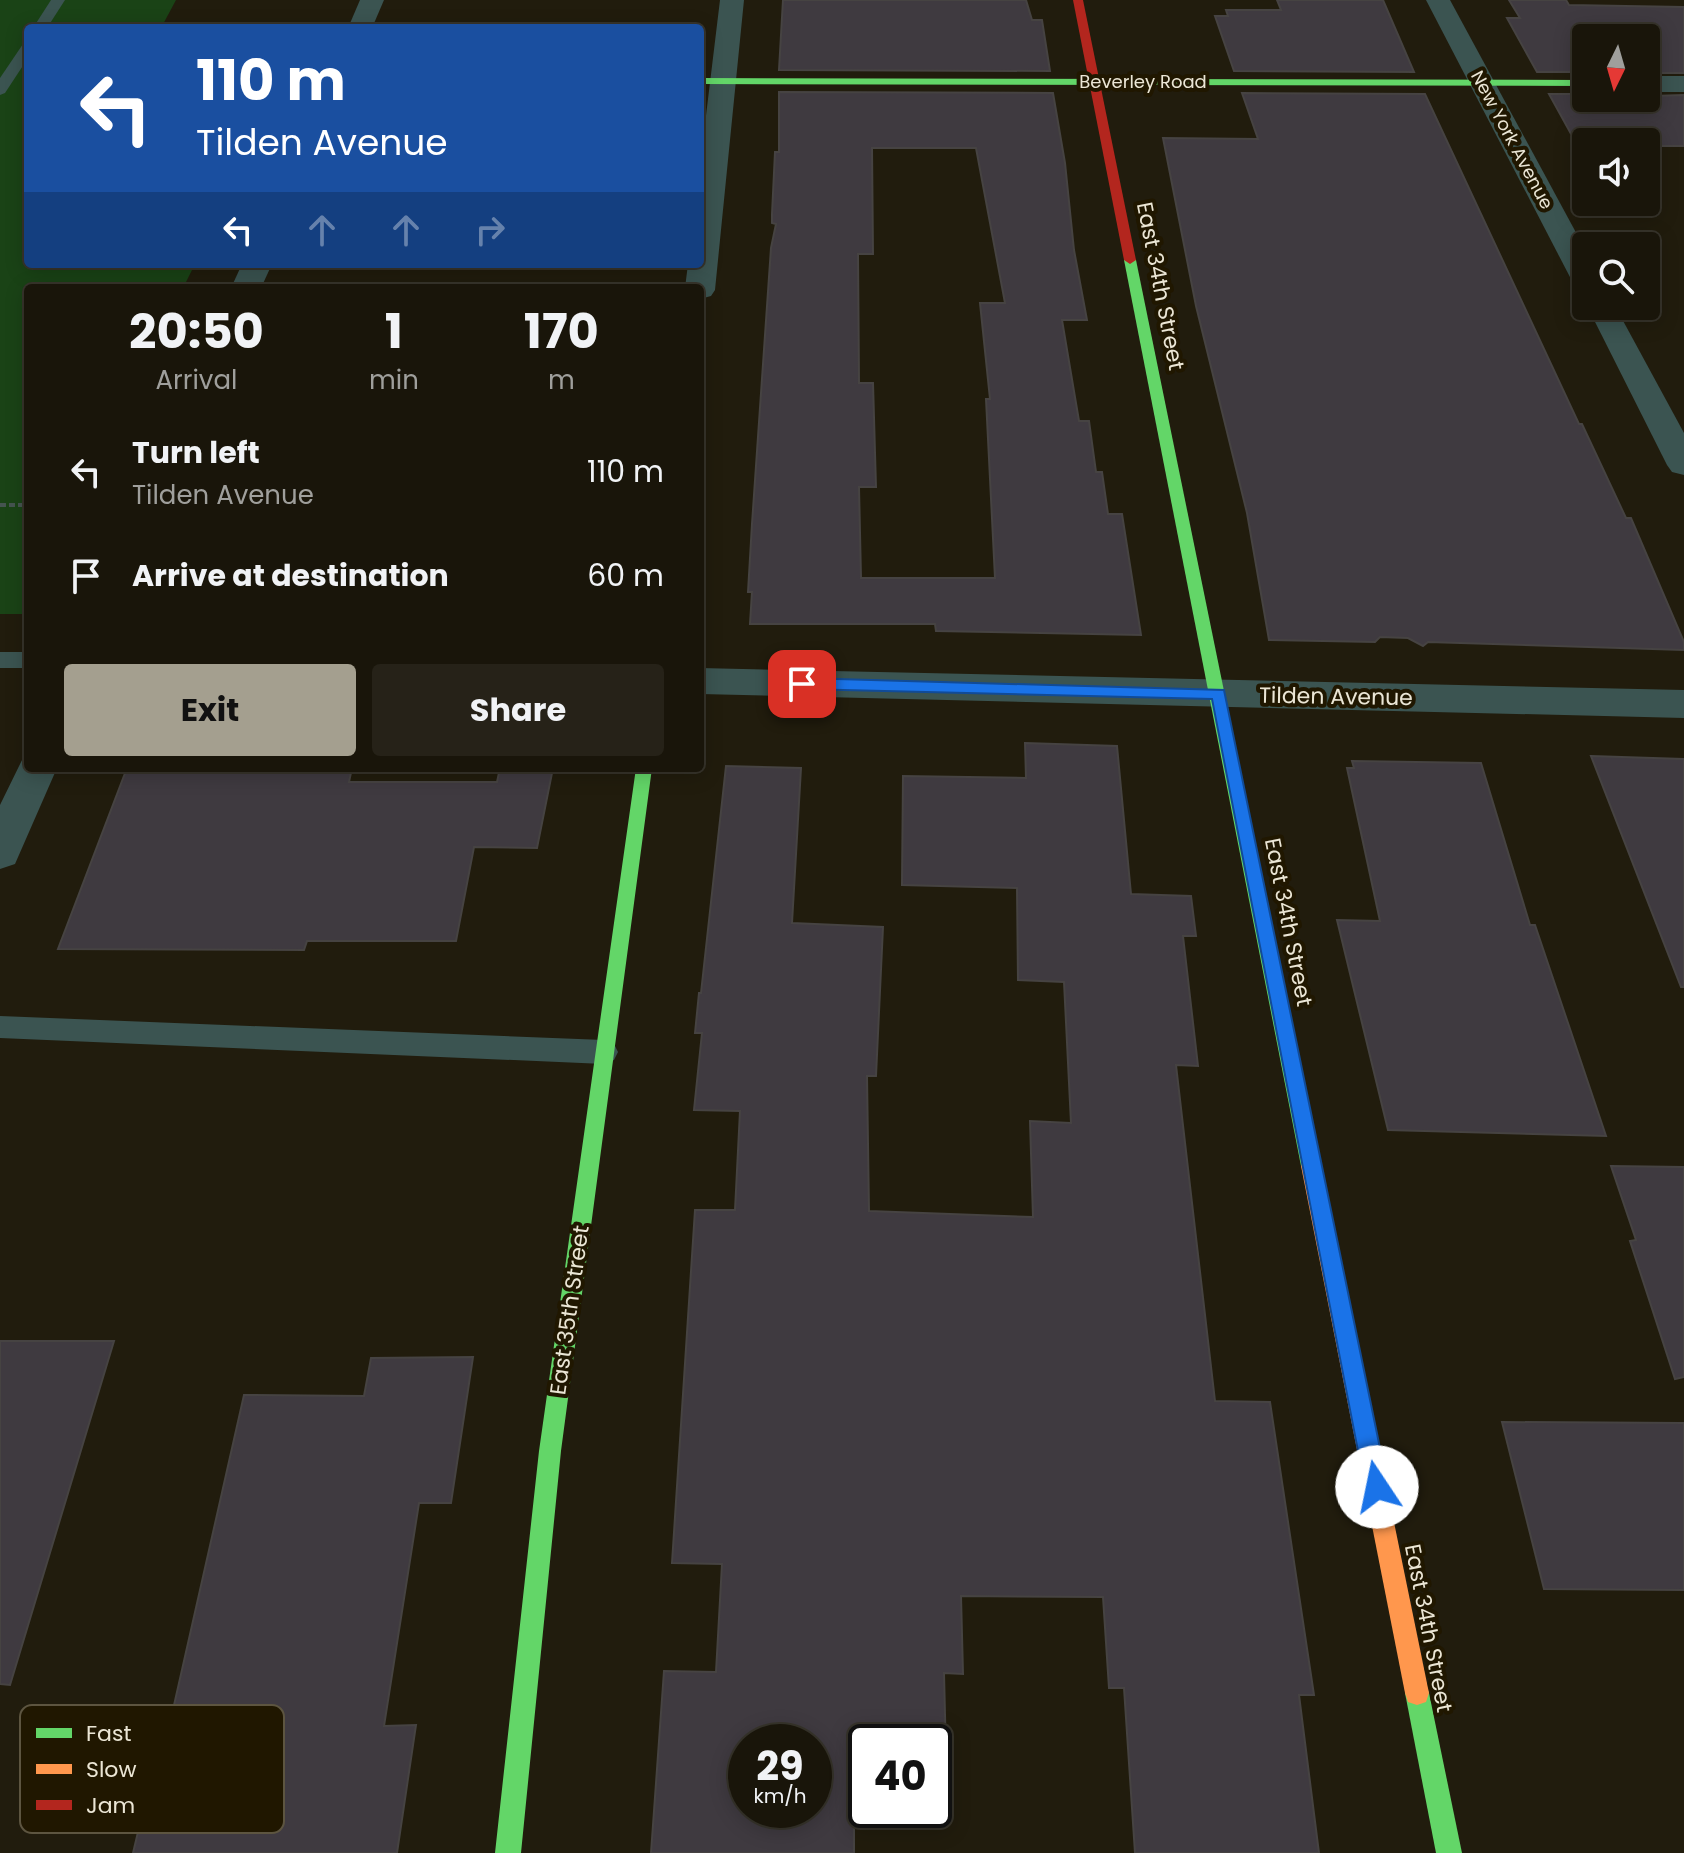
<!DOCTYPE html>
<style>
:root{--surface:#19150a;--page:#262218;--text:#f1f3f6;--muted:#9f9f9c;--line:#37342b;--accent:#a49f8f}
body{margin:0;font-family:Poppins,sans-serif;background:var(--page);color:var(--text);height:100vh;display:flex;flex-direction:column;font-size:30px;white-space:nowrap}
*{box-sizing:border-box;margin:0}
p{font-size:26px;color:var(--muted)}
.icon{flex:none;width:44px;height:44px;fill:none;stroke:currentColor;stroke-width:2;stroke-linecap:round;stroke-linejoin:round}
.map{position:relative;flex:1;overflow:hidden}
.details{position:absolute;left:24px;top:284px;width:680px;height:488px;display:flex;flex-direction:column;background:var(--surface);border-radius:8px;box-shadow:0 4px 20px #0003,0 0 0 2px var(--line)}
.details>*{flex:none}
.guide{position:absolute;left:24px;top:24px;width:680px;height:244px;border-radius:8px;box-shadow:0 4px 20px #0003,0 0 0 2px var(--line);background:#1a4fa0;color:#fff;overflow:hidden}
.needle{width:52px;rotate:185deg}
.tools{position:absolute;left:1572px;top:24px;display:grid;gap:16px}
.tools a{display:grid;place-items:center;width:88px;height:88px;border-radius:8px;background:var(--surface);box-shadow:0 4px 20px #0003,0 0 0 2px var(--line);font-size:40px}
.speed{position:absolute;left:728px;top:1724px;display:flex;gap:16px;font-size:40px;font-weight:700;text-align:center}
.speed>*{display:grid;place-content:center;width:104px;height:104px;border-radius:50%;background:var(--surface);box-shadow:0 4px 20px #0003,0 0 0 2px var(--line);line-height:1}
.speed small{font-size:20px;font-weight:400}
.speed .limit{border:4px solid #111;border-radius:12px;background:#fff;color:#111}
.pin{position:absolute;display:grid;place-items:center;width:68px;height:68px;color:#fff;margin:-34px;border-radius:16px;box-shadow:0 4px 12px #0006}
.me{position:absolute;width:88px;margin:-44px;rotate:349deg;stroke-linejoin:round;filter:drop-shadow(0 0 6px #0008)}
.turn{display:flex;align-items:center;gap:28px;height:168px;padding:0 40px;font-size:36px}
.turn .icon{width:104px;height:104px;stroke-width:2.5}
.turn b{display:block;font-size:56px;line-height:68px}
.lanes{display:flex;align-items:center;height:76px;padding:0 40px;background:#0003;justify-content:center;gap:40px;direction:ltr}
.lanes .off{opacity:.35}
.eta{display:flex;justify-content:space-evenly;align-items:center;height:136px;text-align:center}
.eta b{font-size:48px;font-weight:700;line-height:56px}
.button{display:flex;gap:16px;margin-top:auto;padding:16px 40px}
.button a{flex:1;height:92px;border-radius:8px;background:var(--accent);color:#111;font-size:32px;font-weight:700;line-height:92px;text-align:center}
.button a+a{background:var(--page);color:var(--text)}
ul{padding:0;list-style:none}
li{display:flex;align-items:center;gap:24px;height:104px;padding:0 40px}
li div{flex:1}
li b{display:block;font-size:30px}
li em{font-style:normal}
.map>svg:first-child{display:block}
.green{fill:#1a4316}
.building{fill:#3f3a40;stroke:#464342;stroke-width:2;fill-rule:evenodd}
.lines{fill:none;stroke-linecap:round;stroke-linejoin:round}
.path{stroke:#455450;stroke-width:4;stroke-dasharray:6 3;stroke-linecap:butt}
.lane{fill:#3b5451;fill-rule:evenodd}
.street{fill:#3b5451;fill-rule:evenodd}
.fast{fill:#63d668;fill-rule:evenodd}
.slow{fill:#ff974d;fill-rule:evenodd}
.jam{fill:#b3261e;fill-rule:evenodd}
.route{fill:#1a73e8;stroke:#114b97;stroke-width:2}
.labels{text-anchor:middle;stroke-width:8;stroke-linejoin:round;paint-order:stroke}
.far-street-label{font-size:18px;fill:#ebe6d5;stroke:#201700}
.street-label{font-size:22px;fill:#ebe6d5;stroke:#201700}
.key{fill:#201700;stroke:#5d5540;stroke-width:2}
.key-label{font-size:22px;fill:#ebe6d5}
</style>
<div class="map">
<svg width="1684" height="1853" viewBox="0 0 1684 1853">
<rect width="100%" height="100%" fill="#211c0d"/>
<polygon class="green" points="0,0 176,0 161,28 28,28 28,264 195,264 183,288 28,288 28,607 25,614 0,614"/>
<g class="building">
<polygon points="783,0 1026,0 1032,20 1042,20 1050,71 779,70"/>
<polygon points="1277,0 1383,0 1414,72 1234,71 1215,16 1228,16 1226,10 1281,10"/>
<polygon points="1509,0 1566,0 1569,5 1684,7 1684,73 1646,73 1646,38 1586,38 1586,72 1537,72 1507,18 1520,18"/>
<path d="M779,92l274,1 12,70 9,87 13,70h-25l17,101h10l7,51h6l6,42h14l19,121 -205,-4 -1,-7h-185l2,-32h-4l4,-68 19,-276 5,-24 -4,-1v-9l3,-62h4zM872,148h104l29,155h-25l10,96h-4l9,179h-134l-2,-91h17l-3,-104h-14l-1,-129h15z"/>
<polygon points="1242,93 1425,94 1579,424 1582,424 1626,518 1631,518 1684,642 1684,650 1428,642 1423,646 1408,638 1380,637 1375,642 1269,640 1247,513 1196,306 1163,138 1258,139"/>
<polygon points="1549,94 1586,94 1586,98 1684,95 1684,146 1646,146 1646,142 1586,142 1586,161"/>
<path d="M1025,743l92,3 14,148 60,2 5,40h-13l15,130 -22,-1 39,336 55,1 44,293h-15l20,158h-184l-11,-165h-15l-6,-91 -142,-1 2,78 -19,-1 3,125h-13v-56h-68v57h-12v54h-203l13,-182 52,1 6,-108 -50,-1 23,-353h40l5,-99 -46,-1 8,-77h-7l4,-40h2l25,-227 75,2 -9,155 91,4 -7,149h-9l2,135 164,6 -3,-96 41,2 -7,-141 -46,-2 -1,-92 -115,-3 1,-109 123,2zM746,1742h68v68h-68z"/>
<polygon points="1591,756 1684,759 1684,987 1681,987"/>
<polygon points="1352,761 1481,763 1530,925 1535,925 1606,1136 1388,1130 1337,920 1380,921 1347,768 1354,768"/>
<polygon points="127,768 352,768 349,782 497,782 500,768 553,768 537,848 474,847 456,941 307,941 304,950 58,949"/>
<polygon points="1611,1166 1684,1167 1684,1377 1675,1379 1630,1241 1636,1240"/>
<polygon points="0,1341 114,1341 10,1685 0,1684"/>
<polygon points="473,1357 451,1503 419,1503 384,1726 416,1725 397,1853 133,1853 164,1723 170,1723 244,1395 364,1396 371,1358"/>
<polygon points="1502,1422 1684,1423 1684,1590 1544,1589"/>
</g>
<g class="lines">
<polyline class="path" points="0,505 28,505"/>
<g class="lane">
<polygon points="51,0 65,0 47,28 33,28"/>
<polygon points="28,43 28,58 5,93 0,95 0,78 23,44"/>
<rect x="0" y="652" width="28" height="16"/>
<polygon points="0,1016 604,1040 614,1044 618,1052 614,1060 604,1064 0,1038"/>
</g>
<g class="street">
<polygon points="360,0 384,0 372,28 348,28"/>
<polygon points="720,0 744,0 715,290 711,296 700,299 700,288 685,288 688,264 700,264 700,165"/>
<polygon points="1426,0 1450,0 1586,251 1586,288 1575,285 1571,279"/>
<rect x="1646" y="76" width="38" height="16"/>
<polygon points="242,264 272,264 261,288 231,288"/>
<polygon points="1586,304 1615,306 1684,433 1684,475 1672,472 1667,465"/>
<polygon points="700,668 1684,690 1684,718 700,694"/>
<polygon points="28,756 28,768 57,768 15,864 0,869 0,805 23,758"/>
</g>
<g class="fast">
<polygon points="700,78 1586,80 1586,86 700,84"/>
<polygon points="1130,256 1136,260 1321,1166 1318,1172 1311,1175 1304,1172 1301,1166 1124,260"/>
<polygon points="636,768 652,768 561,1451 521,1853 495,1853 539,1451"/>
<polygon points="1417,1681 1426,1684 1429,1693 1462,1853 1436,1853 1405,1693 1408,1684"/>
</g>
<polygon class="slow" points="1311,1157 1318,1160 1321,1166 1429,1693 1426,1702 1417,1705 1408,1702 1405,1693 1301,1166 1304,1160"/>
<polygon class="jam" points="1073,0 1083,0 1136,260 1130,264 1124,260"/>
</g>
<polygon class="route" points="802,678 1224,690 1388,1487 1385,1496 1377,1499 1368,1496 1365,1487 1212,699 802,689 794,684"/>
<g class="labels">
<g class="far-street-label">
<text x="1143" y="88">Beverley Road</text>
<text transform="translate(1512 140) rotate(62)" y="6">New York Avenue</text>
</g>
<g class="street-label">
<text transform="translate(1161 286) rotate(79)" y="8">East 34th Street</text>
<text transform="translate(1336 696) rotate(1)" y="8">Tilden Avenue</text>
<text transform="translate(1289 922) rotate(79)" y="8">East 34th Street</text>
<text transform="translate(569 1310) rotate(-82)" y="8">East 35th Street</text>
<text transform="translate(1429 1628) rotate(79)" y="8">East 34th Street</text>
</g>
</g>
<rect x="20" y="1705" width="264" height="128" rx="12" class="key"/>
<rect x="36" y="1728" width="36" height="10" fill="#63d668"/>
<rect x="36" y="1764" width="36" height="10" fill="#ff974d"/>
<rect x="36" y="1800" width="36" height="10" fill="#b3261e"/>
<g class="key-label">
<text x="86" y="1741">Fast</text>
<text x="86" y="1777">Slow</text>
<text x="86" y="1813">Jam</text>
</g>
</svg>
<div class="tools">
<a><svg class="needle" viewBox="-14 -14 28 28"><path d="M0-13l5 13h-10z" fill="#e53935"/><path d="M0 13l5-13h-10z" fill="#9f9f9c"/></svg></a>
<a><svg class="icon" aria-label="sound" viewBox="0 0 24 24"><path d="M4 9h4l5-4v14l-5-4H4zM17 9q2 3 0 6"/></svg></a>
<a><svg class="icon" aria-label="search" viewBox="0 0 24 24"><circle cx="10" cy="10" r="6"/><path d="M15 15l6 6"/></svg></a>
</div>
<div class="speed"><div>29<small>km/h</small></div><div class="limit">40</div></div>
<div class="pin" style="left:802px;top:684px;background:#d93025"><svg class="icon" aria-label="arrive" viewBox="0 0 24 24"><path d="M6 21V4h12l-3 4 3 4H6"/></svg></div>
<svg class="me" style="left:1377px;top:1487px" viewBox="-20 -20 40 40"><circle r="19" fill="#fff"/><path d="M0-13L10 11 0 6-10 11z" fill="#1a73e8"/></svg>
<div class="guide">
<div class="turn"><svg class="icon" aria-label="left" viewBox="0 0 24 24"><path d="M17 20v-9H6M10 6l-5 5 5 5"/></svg><div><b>110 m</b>Tilden Avenue</div></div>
<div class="lanes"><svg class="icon" aria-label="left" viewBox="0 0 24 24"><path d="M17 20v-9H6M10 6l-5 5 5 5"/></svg><svg class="icon off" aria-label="ahead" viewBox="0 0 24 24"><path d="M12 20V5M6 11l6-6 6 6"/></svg><svg class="icon off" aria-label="ahead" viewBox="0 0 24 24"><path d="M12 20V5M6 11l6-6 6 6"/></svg><svg class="icon off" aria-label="right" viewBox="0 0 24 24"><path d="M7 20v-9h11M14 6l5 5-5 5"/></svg></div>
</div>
<section class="details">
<div class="eta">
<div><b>20:50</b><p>Arrival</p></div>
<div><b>1</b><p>min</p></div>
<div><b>170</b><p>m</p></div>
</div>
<ul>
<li><svg class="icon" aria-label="left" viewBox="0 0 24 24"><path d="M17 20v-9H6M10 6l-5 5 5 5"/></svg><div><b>Turn left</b><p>Tilden Avenue</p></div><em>110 m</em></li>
<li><svg class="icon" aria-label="arrive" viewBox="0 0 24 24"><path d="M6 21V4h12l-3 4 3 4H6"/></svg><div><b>Arrive at destination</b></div><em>60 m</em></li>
</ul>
<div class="button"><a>Exit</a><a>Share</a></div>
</section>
</div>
